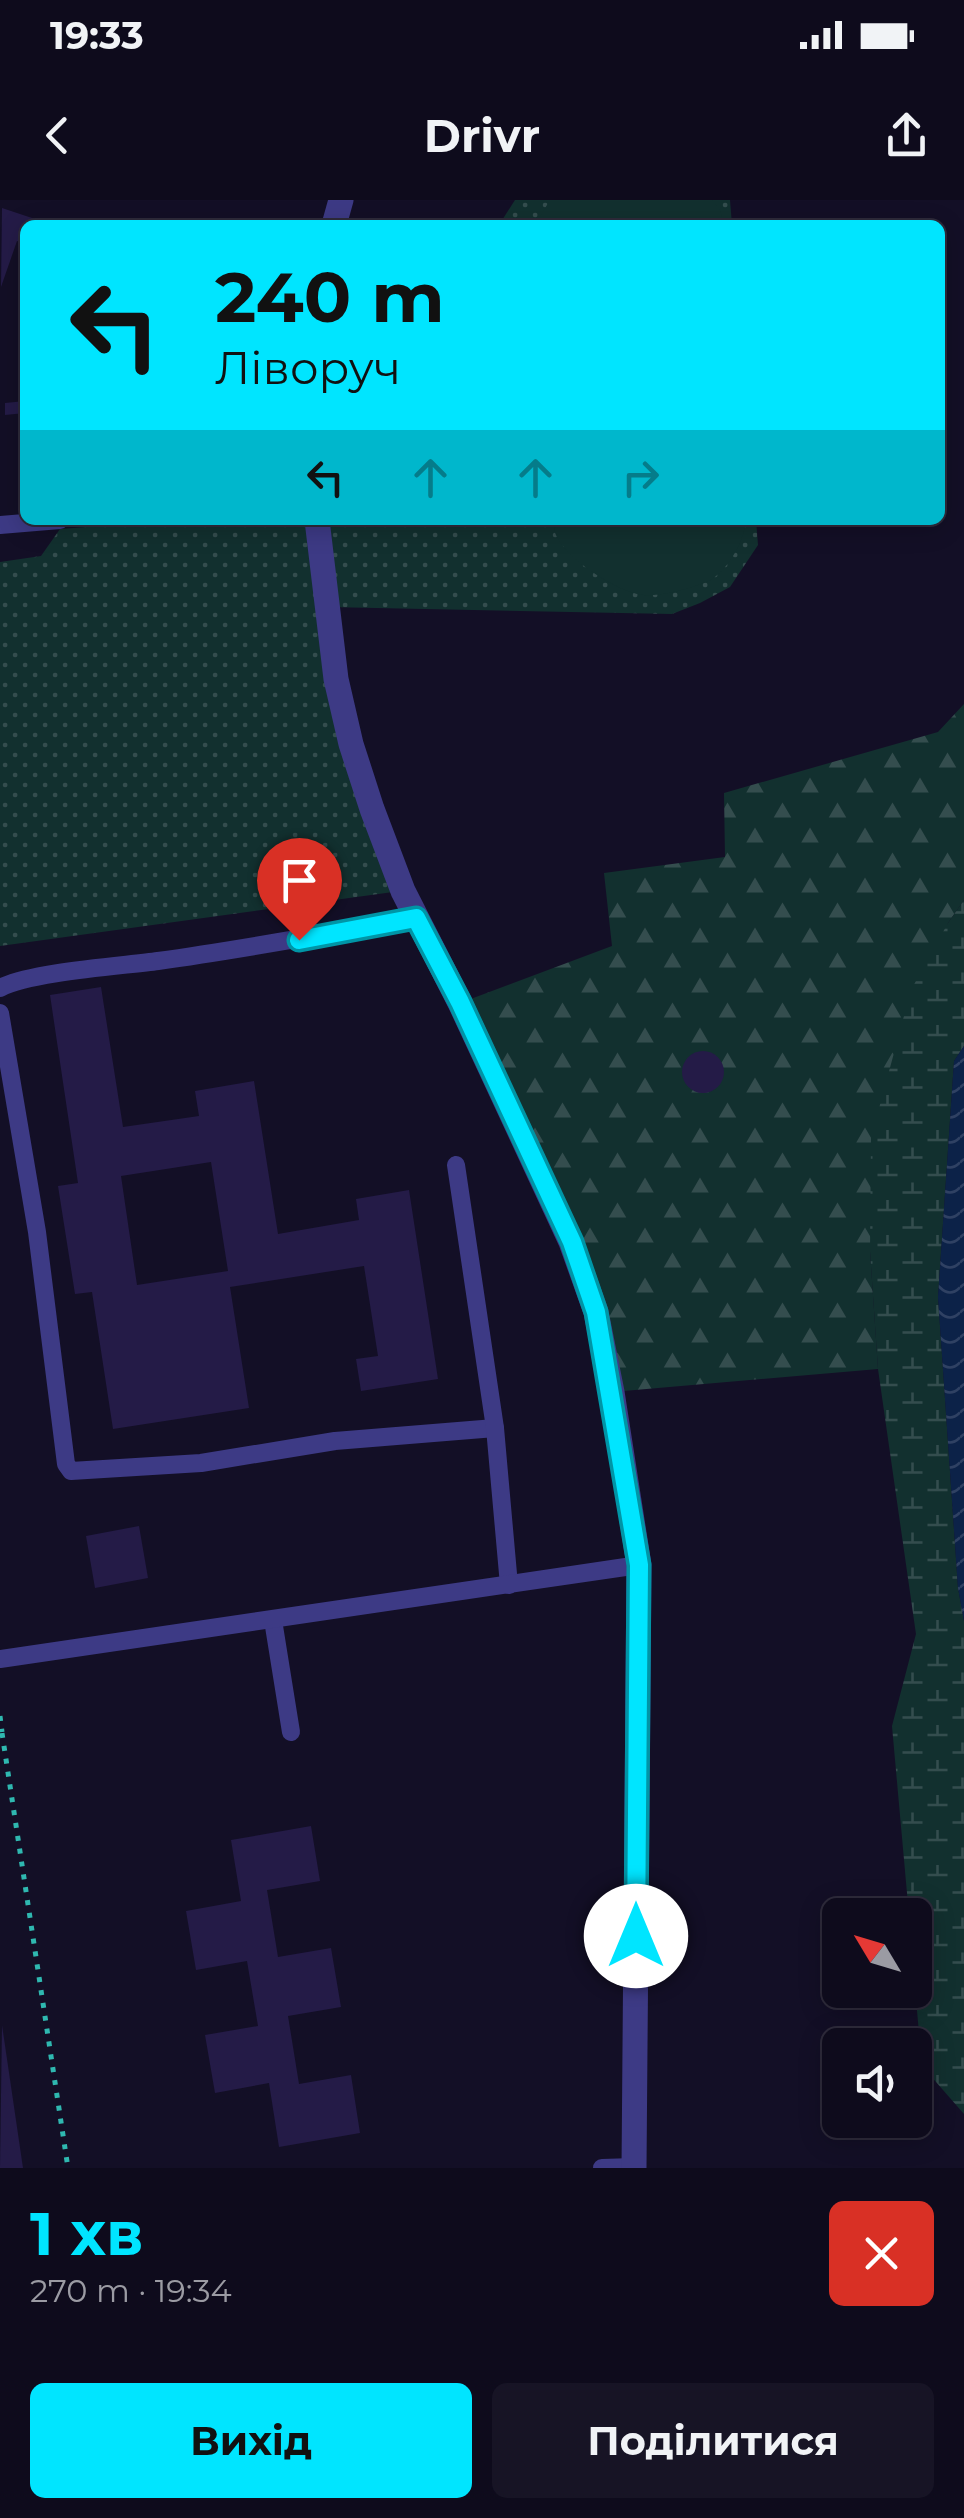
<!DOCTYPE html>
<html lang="uk">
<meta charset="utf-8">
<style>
:root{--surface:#0e0b1c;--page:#171425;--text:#f1f3f6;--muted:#9b9ba3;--line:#2e2b3b;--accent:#00e5ff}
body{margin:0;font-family:Montserrat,sans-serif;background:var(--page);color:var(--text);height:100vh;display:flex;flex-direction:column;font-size:38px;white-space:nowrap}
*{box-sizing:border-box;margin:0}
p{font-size:32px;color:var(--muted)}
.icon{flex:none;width:55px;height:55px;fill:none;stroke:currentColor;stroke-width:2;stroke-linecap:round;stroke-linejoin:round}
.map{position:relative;height:1968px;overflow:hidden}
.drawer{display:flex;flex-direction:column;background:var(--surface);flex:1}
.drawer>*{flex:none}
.guide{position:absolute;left:20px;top:20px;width:925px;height:305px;border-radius:15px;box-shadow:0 5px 25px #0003,0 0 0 2px var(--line);background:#00e5ff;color:#111;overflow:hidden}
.needle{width:65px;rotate:308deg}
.buttons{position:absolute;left:822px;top:1698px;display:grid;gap:20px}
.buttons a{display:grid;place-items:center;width:110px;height:110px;border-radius:15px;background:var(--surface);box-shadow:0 5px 25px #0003,0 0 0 2px var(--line);font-size:50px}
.pin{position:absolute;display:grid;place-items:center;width:85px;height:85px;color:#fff;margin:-102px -42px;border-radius:50% 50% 50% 0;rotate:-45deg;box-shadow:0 0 10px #0007}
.pin .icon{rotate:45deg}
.me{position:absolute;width:110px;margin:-55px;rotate:0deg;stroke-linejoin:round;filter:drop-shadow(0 0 8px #0008)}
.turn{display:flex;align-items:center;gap:35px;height:210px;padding:0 30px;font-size:45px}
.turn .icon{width:130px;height:130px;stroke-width:2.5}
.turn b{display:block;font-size:70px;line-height:85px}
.lanes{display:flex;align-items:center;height:95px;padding:0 30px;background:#0003;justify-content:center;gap:50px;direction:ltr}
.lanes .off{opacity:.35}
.round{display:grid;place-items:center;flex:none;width:105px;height:105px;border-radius:15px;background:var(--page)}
.head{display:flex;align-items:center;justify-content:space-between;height:170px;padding:0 30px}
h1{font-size:60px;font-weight:700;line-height:75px;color:var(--accent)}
.primary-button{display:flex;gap:20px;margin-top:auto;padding:20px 30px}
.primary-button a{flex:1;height:115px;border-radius:15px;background:var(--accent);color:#111;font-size:40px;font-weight:700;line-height:115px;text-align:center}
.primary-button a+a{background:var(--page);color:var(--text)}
.status{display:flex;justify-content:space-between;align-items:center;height:70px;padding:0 50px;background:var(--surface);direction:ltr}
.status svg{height:28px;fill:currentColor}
header{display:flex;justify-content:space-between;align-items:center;height:130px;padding:0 30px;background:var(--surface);font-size:45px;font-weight:700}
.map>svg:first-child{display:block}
.grass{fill:url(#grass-dots)}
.forest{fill:url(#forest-firs)}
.wetland{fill:url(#wetland-marsh)}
.pitch{fill:#12302f}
.water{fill:url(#water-waves)}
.building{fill:#241b47;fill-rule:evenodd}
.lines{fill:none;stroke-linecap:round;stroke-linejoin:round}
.path{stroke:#2fb8b0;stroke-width:5;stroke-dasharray:5 8;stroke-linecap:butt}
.lane{stroke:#3d3a85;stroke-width:18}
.street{stroke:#3d3a85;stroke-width:25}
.route-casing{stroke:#0095a6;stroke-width:25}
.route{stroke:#00e5ff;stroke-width:18}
</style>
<div class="status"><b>19:33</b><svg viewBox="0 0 49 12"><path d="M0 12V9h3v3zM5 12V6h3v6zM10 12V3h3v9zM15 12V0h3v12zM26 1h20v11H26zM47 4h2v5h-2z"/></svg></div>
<header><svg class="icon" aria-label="back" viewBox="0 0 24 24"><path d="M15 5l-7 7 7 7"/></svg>Drivr<svg class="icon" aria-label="share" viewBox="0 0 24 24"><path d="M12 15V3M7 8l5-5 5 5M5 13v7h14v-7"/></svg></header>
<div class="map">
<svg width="964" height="1968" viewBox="0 0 964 1968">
<defs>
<pattern id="grass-dots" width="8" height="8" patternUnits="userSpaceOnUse" patternTransform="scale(2.5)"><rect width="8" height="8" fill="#12302f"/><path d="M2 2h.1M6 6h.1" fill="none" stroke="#344d4e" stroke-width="1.8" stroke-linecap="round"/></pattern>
<pattern id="forest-firs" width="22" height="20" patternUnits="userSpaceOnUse" patternTransform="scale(2.5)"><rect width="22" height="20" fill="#12302f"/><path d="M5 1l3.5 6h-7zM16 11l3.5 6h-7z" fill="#344d4e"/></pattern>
<pattern id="wetland-marsh" width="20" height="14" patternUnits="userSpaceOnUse" patternTransform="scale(2.5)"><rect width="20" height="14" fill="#12302f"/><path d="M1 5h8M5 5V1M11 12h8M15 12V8" fill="none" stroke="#344d4e"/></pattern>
<pattern id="water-waves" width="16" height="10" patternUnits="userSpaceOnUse" patternTransform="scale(2.5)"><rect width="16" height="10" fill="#0c2248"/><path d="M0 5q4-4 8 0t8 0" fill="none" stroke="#2f4163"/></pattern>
</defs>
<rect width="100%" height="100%" fill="#130f26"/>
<g class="grass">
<polygon points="515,0 730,0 732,25 499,25"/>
<polygon points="179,320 305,320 313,331 393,692 0,746 0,362 41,356 60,329"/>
<polygon points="317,320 756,320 758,345 730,387 700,403 672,414 328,407"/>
</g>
<polygon class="forest" points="964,504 964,700 948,723 870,1051 878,1169 612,1192 596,1112 460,803 612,746 604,673 725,657 724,593 938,532"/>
<polygon class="wetland" points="964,700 964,846 954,861 938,1097 958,1388 964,1421 964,1914 922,1866 915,1788 915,1715 909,1715 892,1526 916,1434 878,1169 870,1051 871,938 911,790 948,723"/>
<g class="pitch">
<polygon points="550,0 712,0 720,10 724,25 535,25"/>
<path d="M554,320h191c1,19 -17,49 -33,59 -13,8 -53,18 -68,16 -25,-2 -78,-36 -88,-60 -2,-4 -1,-10 -2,-15z"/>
</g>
<polygon class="water" points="964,846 964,1421 958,1388 938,1097 954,861"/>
<g class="building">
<polygon points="2,8 50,24 25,25 25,44 17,41 1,87"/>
<polygon points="25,201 25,213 5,215 5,203"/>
<path d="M101,787l22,140 76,-11 -4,-25 59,-10 24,153 81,-14 -3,-21 53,-9 29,189 -77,12 -5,-32 22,-3 -14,-90 -134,21 19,121 -136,21 -21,-137 -17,2 -17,-108 20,-3 -28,-188zM211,962l17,109 -91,14 -16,-109z"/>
<circle cx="703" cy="872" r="21"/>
<polygon points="139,1326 148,1378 95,1388 86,1336"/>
<polygon points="311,1626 320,1681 267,1690 278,1757 331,1748 341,1807 288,1816 299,1884 351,1875 360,1933 279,1947 269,1883 215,1893 205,1835 258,1826 247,1761 196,1770 186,1711 241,1701 231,1640"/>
<polygon points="2,1825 23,1968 0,1968"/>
</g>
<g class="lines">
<g class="path">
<polyline points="0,1516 2,1532"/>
<polyline points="2,1533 68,1968"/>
</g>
<g class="lane">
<polyline points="0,325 60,320"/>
<path d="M0,788c30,-16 121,-22 158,-27 87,-12 172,-28 258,-43"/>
<polyline points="0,813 37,1032 66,1264 71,1271 201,1263 335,1241 495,1228"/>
<polyline points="456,965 495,1228 509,1385"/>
<polyline points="273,1420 291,1532"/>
<polyline points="0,1459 639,1365"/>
<polyline points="602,1968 634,1967"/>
</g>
<g class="street">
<polyline points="334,25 341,0"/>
<polyline points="317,320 336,479 351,544 372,609 403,691 460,803 571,1042 596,1112 612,1192 639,1365 634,1968"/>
</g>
</g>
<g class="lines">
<g class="route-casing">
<polyline id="route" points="299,740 416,718 460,802 572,1042 596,1112 639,1365 636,1736"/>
</g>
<use href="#route" class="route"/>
</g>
</svg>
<div class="buttons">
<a><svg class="needle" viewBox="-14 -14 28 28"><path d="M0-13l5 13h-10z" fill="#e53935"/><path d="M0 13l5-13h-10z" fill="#9b9ba3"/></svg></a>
<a><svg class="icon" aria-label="sound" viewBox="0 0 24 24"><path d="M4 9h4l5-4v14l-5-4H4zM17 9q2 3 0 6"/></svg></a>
</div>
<div class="pin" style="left:299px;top:740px;background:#d93025"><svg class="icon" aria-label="arrive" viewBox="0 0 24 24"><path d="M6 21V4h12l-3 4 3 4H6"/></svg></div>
<svg class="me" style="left:636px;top:1736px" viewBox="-20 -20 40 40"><circle r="19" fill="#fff"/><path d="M0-13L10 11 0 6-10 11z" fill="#00e5ff"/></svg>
<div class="guide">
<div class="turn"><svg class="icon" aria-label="left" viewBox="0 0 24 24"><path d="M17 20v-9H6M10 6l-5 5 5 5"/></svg><div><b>240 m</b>Ліворуч</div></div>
<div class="lanes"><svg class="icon" aria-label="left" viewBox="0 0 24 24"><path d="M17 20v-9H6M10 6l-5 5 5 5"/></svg><svg class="icon off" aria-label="ahead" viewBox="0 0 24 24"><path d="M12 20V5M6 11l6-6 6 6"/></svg><svg class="icon off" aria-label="ahead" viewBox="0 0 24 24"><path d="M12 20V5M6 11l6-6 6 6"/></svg><svg class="icon off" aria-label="right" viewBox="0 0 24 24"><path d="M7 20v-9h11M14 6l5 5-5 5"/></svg></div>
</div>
</div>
<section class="drawer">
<div class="head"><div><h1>1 хв</h1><p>270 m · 19:34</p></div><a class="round" style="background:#d93025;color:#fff"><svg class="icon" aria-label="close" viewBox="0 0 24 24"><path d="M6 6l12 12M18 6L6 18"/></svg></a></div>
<div class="primary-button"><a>Вихід</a><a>Поділитися</a></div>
</section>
